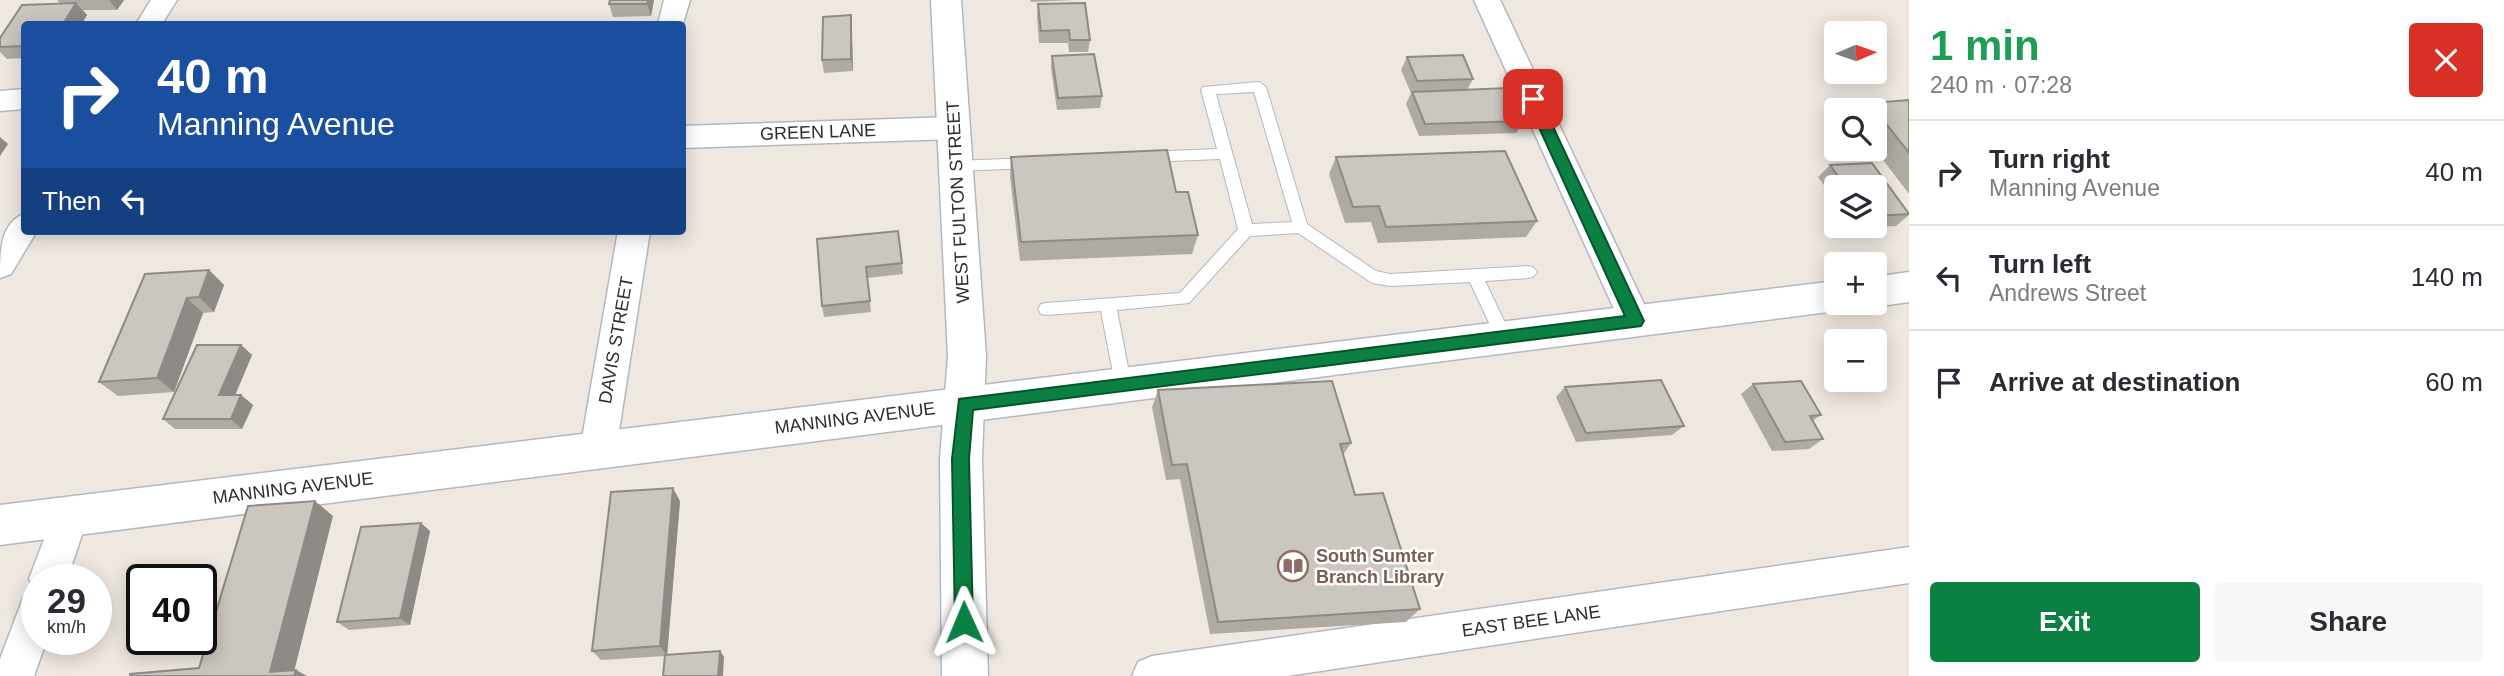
<!DOCTYPE html>
<meta charset="utf-8">
<style>
:root{--surface:#fff;--page:#f7f7f7;--text:#2b2b33;--muted:#7c7c81;--line:#e1e1e2;--accent:#0b8043}
body{margin:0;font-family:Helvetica,sans-serif;background:var(--page);color:var(--text);height:100vh;display:flex;flex-direction:column;font-size:26px;white-space:nowrap}
*{box-sizing:border-box;margin:0}
p{font-size:23px;color:var(--muted)}
.icon{flex:none;width:38px;height:38px;fill:none;stroke:currentColor;stroke-width:2;stroke-linecap:round;stroke-linejoin:round}
.map{position:relative;flex:1;overflow:hidden}
.panel{display:flex;flex-direction:column;background:var(--surface);width:595px}
.panel>*{flex:none}
.top-card{position:absolute;left:21px;top:21px;width:665px;height:214px;border-radius:7px;box-shadow:0 4px 18px #0003;background:#1a4fa0;color:#fff;overflow:hidden}
.needle{width:46px;rotate:88deg}
.controls{position:absolute;left:1824px;top:21px;display:grid;gap:14px}
.controls a{display:grid;place-items:center;width:63px;height:63px;border-radius:7px;background:var(--surface);box-shadow:0 4px 18px #0003;font-size:35px}
.speed{position:absolute;left:21px;top:564px;display:flex;gap:14px;font-size:35px;font-weight:700;text-align:center}
.speed>*{display:grid;place-content:center;width:91px;height:91px;border-radius:50%;background:var(--surface);box-shadow:0 4px 18px #0003;line-height:1}
.speed small{font-size:18px;font-weight:400}
.speed .limit{border:4px solid #111;border-radius:10px;background:#fff;color:#111}
.pin{position:absolute;display:grid;place-items:center;width:60px;height:60px;color:#fff;margin:-30px;border-radius:14px;box-shadow:0 4px 10px #0006}
.me{position:absolute;width:77px;margin:-38px;rotate:359deg;stroke-linejoin:round;filter:drop-shadow(0 0 5px #0008)}
.turn{display:flex;align-items:center;gap:24px;height:147px;padding:0 21px;font-size:32px}
.turn .icon{width:91px;height:91px;stroke-width:2.5}
.turn b{display:block;font-size:49px;line-height:60px}
.then{display:flex;align-items:center;height:66px;padding:0 21px;background:#0003;gap:14px;font-size:26px}
.round{display:grid;place-items:center;flex:none;width:74px;height:74px;border-radius:7px;background:var(--page)}
.summary{display:flex;align-items:center;justify-content:space-between;height:119px;padding:0 21px}
h1{font-size:42px;font-weight:600;line-height:52px;color:#1e9e55}
.button{display:flex;gap:14px;margin-top:auto;padding:14px 21px}
.button a{flex:1;height:80px;border-radius:7px;background:var(--accent);color:#fff;font-size:28px;font-weight:600;line-height:80px;text-align:center}
.button a+a{background:var(--page);color:var(--text)}
ul{padding:0;list-style:none}
li{display:flex;align-items:center;gap:21px;height:105px;padding:0 21px;border-top:2px solid var(--line)}
li div{flex:1}
li b{display:block;font-size:26px}
li em{font-style:normal}
main{display:flex;flex:1;min-height:0}
.map>svg:first-child{display:block}
.lines{fill:none;stroke-linecap:round;stroke-linejoin:round}
.service-casing{stroke:#b4b7c1;stroke-width:2}
.minor-casing{stroke:#b4b7c1;stroke-width:3}
.tertiary-casing{stroke:#b4b7c1;stroke-width:3}
.secondary-casing{stroke:#b4b7c1;stroke-width:3}
.service{fill:#fff;fill-rule:evenodd}
.minor{fill:#fff;fill-rule:evenodd}
.tertiary{fill:#fff;fill-rule:evenodd}
.secondary{fill:#fff;fill-rule:evenodd}
.wall{fill:#afaaa4}
.shaded-wall{fill:#8e8b86}
.building{fill:#cbc6bf;stroke:#8e8b86;stroke-width:2}
.route{fill:#0b8043;stroke:#07532c;stroke-width:2}
.labels{text-anchor:middle;stroke-width:5;stroke-linejoin:round;paint-order:stroke}
.street-label{font-size:18px;fill:#2e2e2e;stroke:#fff}
.education-label{font-size:18px;font-weight:bold;fill:#785e54;stroke:#fff;text-anchor:start}
</style>
<main>
<div class="map">
<svg width="1909" height="676" viewBox="0 0 1909 676">
<rect width="100%" height="100%" fill="#efe8e1"/>
<g class="lines">
<g class="service-casing">
<g id="service">
<path d="M1259,82l7,5 41,137 69,47 14,3 139,-8 5,2 3,4 -3,4 -5,2 -44,3 27,56 -2,5h-12l-28,-60 -80,4 -18,-3 -74,-50 -48,3 -61,67 -72,7 14,73 -2,5 -6,2 -6,-2 -2,-5 -14,-72 -55,4 -5,-1 -3,-5 3,-5 5,-1 134,-10 58,-64 -18,-70 -73,3 -7,-5 7,-5 70,-3 -16,-59 2,-3zM1254,92l38,130 -40,2 -36,-130z"/>
<polygon points="1030,158 1037,163 1030,168 955,171 948,166 955,161"/>
</g>
</g>
<g class="minor-casing">
<g id="minor">
<polygon points="151,0 177,0 162,24 136,24"/>
<polygon points="664,0 690,0 682,27 682,24 658,24"/>
<polygon points="1474,0 1500,0 1652,321 1648,331 1636,335 1624,331"/>
<polygon points="24,89 24,109 0,111 0,91"/>
<polygon points="953,117 963,121 967,128 963,135 953,139 682,148 682,126"/>
<path d="M24,214v17h13l-26,43 -11,4c0,-25 0,-55 24,-64z"/>
<polygon points="618,231 650,231 616,450 611,461 598,466 585,461 580,450"/>
<polygon points="70,500 83,505 88,517 67,579 37,579 37,639 47,639 34,676 0,676 0,659 23,598 36,592 29,579 57,505"/>
<polygon points="1909,547 1909,583 1287,676 1132,676 1138,662 1152,656"/>
</g>
</g>
<g class="tertiary-casing">
<polygon id="tertiary" points="931,0 961,0 986,356 982,459 988,676 942,676 940,459 948,356"/>
</g>
<g class="secondary-casing">
<g id="secondary">
<polygon points="1909,272 1909,302 1874,307 1861,303 1874,303 1874,277"/>
<polygon points="1836,281 1836,303 1851,303 1849,307 1836,311 0,545 0,505"/>
</g>
</g>
<use href="#service" class="service"/>
<use href="#minor" class="minor"/>
<use href="#tertiary" class="tertiary"/>
<use href="#secondary" class="secondary"/>
</g>
<g class="wall">
<polygon points="57,0 124,0 117,10 83,10 87,15 24,24 24,58 7,59 0,52 0,38 60,3"/>
<polygon points="610,0 654,0 651,16 613,17 609,4"/>
<polygon points="1030,0 1074,0 1031,2"/>
<polygon points="1038,4 1090,40 1088,52 1069,52 1068,43 1039,43 1037,16"/>
<polygon points="851,15 853,71 824,73 822,60"/>
<polygon points="1052,56 1102,96 1100,108 1057,110 1051,68"/>
<polygon points="1407,57 1473,79 1467,90 1524,121 1516,133 1419,136 1406,104 1411,93 1401,70"/>
<polygon points="1909,100 1909,194 1874,148 1874,110 1862,110 1870,103"/>
<polygon points="1011,157 1176,192 1198,235 1192,254 1020,261 1010,177"/>
<polygon points="1336,157 1537,221 1526,237 1378,243 1371,222 1345,223 1329,174"/>
<polygon points="1872,163 1909,215 1896,226 1854,228 1852,226 1874,226 1874,187 1836,187 1836,202 1818,177 1830,165"/>
<polygon points="817,239 902,263 903,274 867,278 871,312 824,317 822,306"/>
<polygon points="209,270 224,285 214,312 203,313 174,392 118,396 99,382"/>
<polygon points="241,345 252,355 235,395 241,395 253,405 242,429 175,429 163,419"/>
<polygon points="1753,384 1821,415 1812,421 1823,439 1809,449 1772,451 1741,394"/>
<polygon points="1565,387 1684,426 1672,435 1576,442 1556,397"/>
<polygon points="1158,390 1351,443 1343,455 1355,495 1420,609 1406,622 1210,634 1180,479 1166,480 1152,407"/>
<polygon points="680,501 667,655 720,651 724,657 665,656 601,660 592,651"/>
<polygon points="430,531 410,625 349,630 337,622"/>
</g>
<g class="shaded-wall">
<polygon points="109,0 124,0 117,10"/>
<polygon points="648,0 654,0 651,16 647,4"/>
<polygon points="76,3 87,15 82,24 63,24"/>
<polygon points="851,15 852,28 853,71 851,59"/>
<polygon points="0,137 8,144 0,156"/>
<polygon points="209,270 224,285 214,312 199,297"/>
<polygon points="187,298 203,313 174,392 157,378"/>
<polygon points="241,345 252,355 231,405 219,395"/>
<polygon points="241,395 253,405 242,429 231,419"/>
<polygon points="673,488 680,501 667,656 660,646"/>
<polygon points="315,501 333,516 293,676 270,672"/>
<polygon points="421,523 430,531 410,625 400,618"/>
<polygon points="720,651 724,657 723,676 718,676"/>
<polygon points="296,670 307,676 294,676"/>
</g>
<g class="building">
<polygon points="610,0 648,0 647,4 609,4"/>
<polygon points="76,3 63,24 24,24 24,46 0,47 0,38 22,5"/>
<polygon points="1085,3 1090,40 1070,40 1069,30 1041,31 1038,4"/>
<polygon points="851,15 851,59 822,60 823,17"/>
<polygon points="1094,54 1102,96 1058,98 1052,56"/>
<polygon points="1463,55 1473,79 1417,81 1407,57"/>
<polygon points="1508,88 1524,121 1425,124 1412,92"/>
<polygon points="1909,100 1909,153 1870,103"/>
<polygon points="1167,150 1176,192 1188,192 1198,235 1021,242 1011,157"/>
<polygon points="1505,151 1537,221 1386,227 1379,206 1353,207 1336,157"/>
<polygon points="1872,163 1909,214 1874,216 1874,187 1846,187 1830,165"/>
<polygon points="898,231 902,263 866,267 870,301 822,306 817,239"/>
<polygon points="209,270 199,297 187,298 157,378 99,382 145,274"/>
<polygon points="197,345 241,345 219,395 241,395 231,419 163,419"/>
<polygon points="1661,380 1684,426 1586,433 1565,387"/>
<polygon points="1332,381 1351,443 1340,444 1355,495 1383,493 1420,609 1218,622 1187,464 1172,465 1158,390"/>
<polygon points="1801,381 1821,415 1810,416 1823,439 1785,442 1753,384"/>
<polygon points="673,488 660,646 592,651 611,492"/>
<polygon points="315,501 270,672 296,670 294,676 130,676 130,674 199,668 248,506"/>
<polygon points="421,523 400,618 337,622 361,527"/>
<polygon points="720,651 718,676 663,676 665,655"/>
</g>
<polygon class="route" points="1533,94 1540,99 1644,321 1641,326 973,410 969,459 973,622 971,628 964,631 957,628 955,622 952,459 959,399 1625,316 1526,99"/>
<defs>
<g id="library-ring" transform="scale(1.575)"><circle r="9.5" fill="#fff" stroke="#8d6e63" stroke-width="1.5"/><path d="M-6-4Q-3-5.5-.7-3.5V5Q-3 3-6 4ZM6-4Q3-5.5 .7-3.5V5Q3 3 6 4Z" fill="#8d6e63"/></g>
</defs>
<g fill-rule="evenodd">
<use href="#library-ring" x="1293" y="566"/>
</g>
<g class="labels">
<g class="street-label">
<text transform="translate(818 132) rotate(-2)" y="6">GREEN LANE</text>
<text transform="translate(958 202) rotate(-93)" y="6">WEST FULTON STREET</text>
<text transform="translate(616 340) rotate(-80)" y="6">DAVIS STREET</text>
<text transform="translate(855 418) rotate(-7)" y="6">MANNING AVENUE</text>
<text transform="translate(293 488) rotate(-7)" y="6">MANNING AVENUE</text>
<text transform="translate(1531 621) rotate(-8)" y="6">EAST BEE LANE</text>
</g>
<g class="education-label">
<text x="1316" y="562">South Sumter<tspan x="1316" dy="21">Branch Library</tspan></text>
</g>
</g>
</svg>
<div class="controls">
<a><svg class="needle" viewBox="-14 -14 28 28"><path d="M0-13l5 13h-10z" fill="#e53935"/><path d="M0 13l5-13h-10z" fill="#7c7c81"/></svg></a>
<a><svg class="icon" aria-label="search" viewBox="0 0 24 24"><circle cx="10" cy="10" r="6"/><path d="M15 15l6 6"/></svg></a>
<a><svg class="icon" aria-label="layers" viewBox="0 0 24 24"><path d="M12 4l9 5-9 5-9-5zM3 14l9 5 9-5"/></svg></a>
<a>+</a>
<a>−</a>
</div>
<div class="speed"><div>29<small>km/h</small></div><div class="limit">40</div></div>
<div class="pin" style="left:1533px;top:99px;background:#d93025"><svg class="icon" aria-label="arrive" viewBox="0 0 24 24"><path d="M6 21V4h12l-3 4 3 4H6"/></svg></div>
<svg class="me" style="left:964px;top:622px" viewBox="-20 -20 40 40"><path d="M0-17L14 15 0 8-14 15z" fill="#0b8043" stroke="#fff" stroke-width="4"/></svg>
<div class="top-card">
<div class="turn"><svg class="icon" aria-label="right" viewBox="0 0 24 24"><path d="M7 20v-9h11M14 6l5 5-5 5"/></svg><div><b>40 m</b>Manning Avenue</div></div>
<div class="then">Then<svg class="icon" aria-label="left" viewBox="0 0 24 24"><path d="M17 20v-9H6M10 6l-5 5 5 5"/></svg></div>
</div>
</div>
<section class="panel">
<div class="summary"><div><h1>1 min</h1><p>240 m · 07:28</p></div><a class="round" style="background:#d93025;color:#fff"><svg class="icon" aria-label="close" viewBox="0 0 24 24"><path d="M6 6l12 12M18 6L6 18"/></svg></a></div>
<ul>
<li><svg class="icon" aria-label="right" viewBox="0 0 24 24"><path d="M7 20v-9h11M14 6l5 5-5 5"/></svg><div><b>Turn right</b><p>Manning Avenue</p></div><em>40 m</em></li>
<li><svg class="icon" aria-label="left" viewBox="0 0 24 24"><path d="M17 20v-9H6M10 6l-5 5 5 5"/></svg><div><b>Turn left</b><p>Andrews Street</p></div><em>140 m</em></li>
<li><svg class="icon" aria-label="arrive" viewBox="0 0 24 24"><path d="M6 21V4h12l-3 4 3 4H6"/></svg><div><b>Arrive at destination</b></div><em>60 m</em></li>
</ul>
<div class="button"><a>Exit</a><a>Share</a></div>
</section>
</main>
